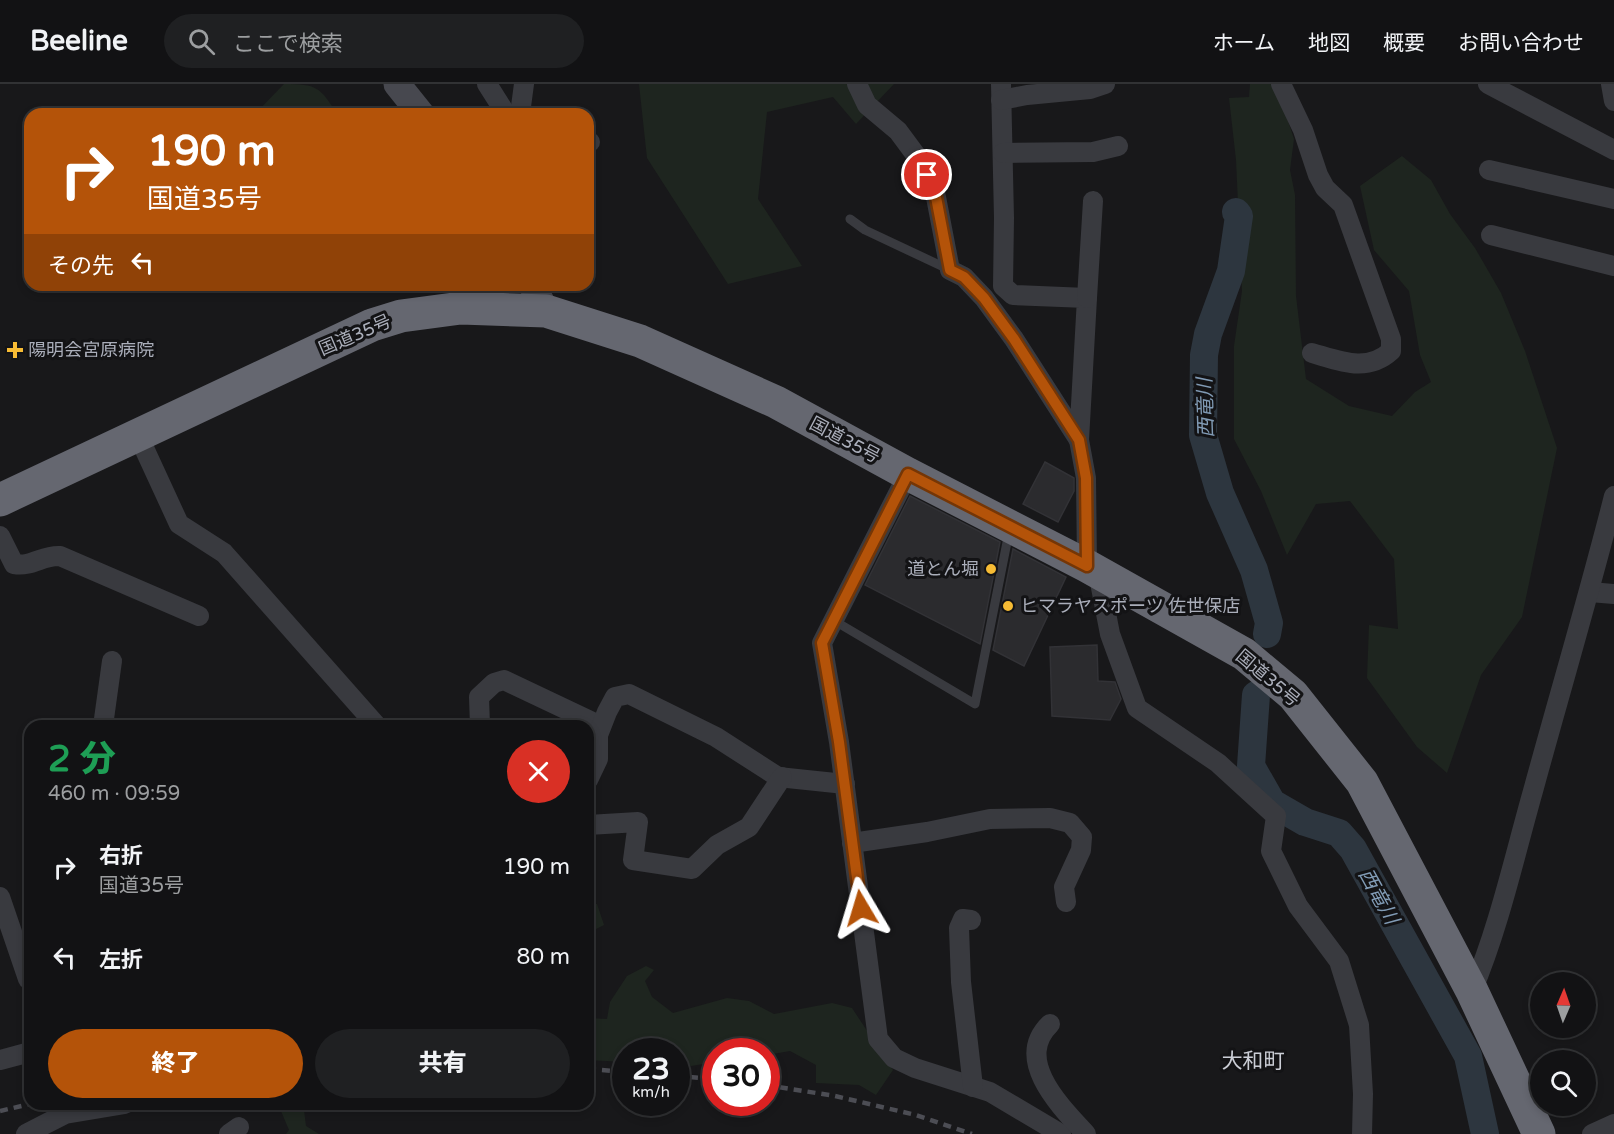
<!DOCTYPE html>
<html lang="ja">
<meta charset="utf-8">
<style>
:root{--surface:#121214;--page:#1f2022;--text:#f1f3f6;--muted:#9c9ea0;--line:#313234;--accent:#b45309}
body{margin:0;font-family:"Varela Round","Noto Sans JP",sans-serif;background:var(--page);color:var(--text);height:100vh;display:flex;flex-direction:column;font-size:22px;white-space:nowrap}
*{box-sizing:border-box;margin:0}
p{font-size:20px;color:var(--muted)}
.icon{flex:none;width:33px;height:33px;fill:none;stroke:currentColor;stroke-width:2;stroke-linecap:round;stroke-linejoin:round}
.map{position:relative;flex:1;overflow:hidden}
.side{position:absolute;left:24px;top:636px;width:570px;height:390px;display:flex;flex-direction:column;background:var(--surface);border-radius:18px;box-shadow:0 3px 9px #0003,0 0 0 2px var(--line)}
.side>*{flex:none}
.top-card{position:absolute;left:24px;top:24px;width:570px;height:183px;border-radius:18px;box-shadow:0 3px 9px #0003,0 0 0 2px var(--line);background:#b45309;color:#fff;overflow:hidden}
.needle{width:39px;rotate:2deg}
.fabs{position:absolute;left:1530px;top:888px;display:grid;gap:12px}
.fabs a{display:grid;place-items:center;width:66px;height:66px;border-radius:50%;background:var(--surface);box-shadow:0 3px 9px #0003,0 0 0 2px var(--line);font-size:30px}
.speed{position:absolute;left:612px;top:954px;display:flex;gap:12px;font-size:30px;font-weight:700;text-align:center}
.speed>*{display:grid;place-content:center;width:78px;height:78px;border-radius:50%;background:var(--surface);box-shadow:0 3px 9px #0003,0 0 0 2px var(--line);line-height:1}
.speed small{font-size:15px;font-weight:400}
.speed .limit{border:9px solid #d22;background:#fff;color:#111}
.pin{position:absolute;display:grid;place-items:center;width:51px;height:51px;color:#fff;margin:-26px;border:3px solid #fff;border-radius:50%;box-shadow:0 2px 6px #0007}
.me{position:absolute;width:66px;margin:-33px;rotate:353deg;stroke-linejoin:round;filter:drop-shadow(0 0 4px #0008)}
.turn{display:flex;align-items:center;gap:21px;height:126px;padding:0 24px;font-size:27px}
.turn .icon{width:78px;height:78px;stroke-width:2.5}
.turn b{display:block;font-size:42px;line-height:51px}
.then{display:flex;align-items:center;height:57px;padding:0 24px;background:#0003;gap:12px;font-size:22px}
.round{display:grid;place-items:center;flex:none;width:63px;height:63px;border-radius:32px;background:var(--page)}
.overview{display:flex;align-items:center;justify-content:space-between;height:102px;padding:0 24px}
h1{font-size:36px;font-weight:800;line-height:45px;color:#1e9e55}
.button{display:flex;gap:12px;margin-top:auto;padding:12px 24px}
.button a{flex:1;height:69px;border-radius:36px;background:var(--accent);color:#fff;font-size:24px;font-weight:800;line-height:69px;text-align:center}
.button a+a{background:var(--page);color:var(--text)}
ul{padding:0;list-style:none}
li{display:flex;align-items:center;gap:18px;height:90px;padding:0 24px}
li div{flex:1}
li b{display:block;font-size:22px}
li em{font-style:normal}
header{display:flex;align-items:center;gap:36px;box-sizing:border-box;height:84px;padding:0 30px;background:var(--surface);border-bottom:2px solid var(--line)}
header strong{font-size:28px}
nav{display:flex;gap:33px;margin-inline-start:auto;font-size:21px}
.search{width:420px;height:54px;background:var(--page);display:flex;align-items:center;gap:15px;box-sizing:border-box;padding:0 21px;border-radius:33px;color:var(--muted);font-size:22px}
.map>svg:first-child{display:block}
.green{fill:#1e251f}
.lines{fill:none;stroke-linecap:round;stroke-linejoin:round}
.river{stroke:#2d363f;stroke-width:28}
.building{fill:#2b2b2e;stroke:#323236;stroke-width:1.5}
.lane{stroke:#393a3f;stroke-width:9}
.street{stroke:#393a3f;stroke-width:20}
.secondary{stroke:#47484f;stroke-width:27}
.highway{stroke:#656770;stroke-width:33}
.rail{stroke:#4c4d54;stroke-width:4.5;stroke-dasharray:8 6;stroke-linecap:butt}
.route-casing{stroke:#753606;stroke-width:15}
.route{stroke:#b45309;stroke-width:10}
.poi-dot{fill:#f6bb34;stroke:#131315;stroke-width:2}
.labels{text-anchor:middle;stroke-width:6;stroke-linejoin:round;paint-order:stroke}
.street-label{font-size:18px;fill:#aaaeba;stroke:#131315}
.poi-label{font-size:18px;fill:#aaaeba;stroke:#131315;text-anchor:start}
.water-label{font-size:20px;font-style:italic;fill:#819bb5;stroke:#131315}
.quarter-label{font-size:21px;fill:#cbced6;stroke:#131315}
</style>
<header>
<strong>Beeline</strong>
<div class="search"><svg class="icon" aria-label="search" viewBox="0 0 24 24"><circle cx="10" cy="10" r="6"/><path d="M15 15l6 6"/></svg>ここで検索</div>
<nav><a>ホーム</a><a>地図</a><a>概要</a><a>お問い合わせ</a></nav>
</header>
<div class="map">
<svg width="1614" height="1050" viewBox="0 0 1614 1050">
<rect width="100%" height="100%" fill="#18181a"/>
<g class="green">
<path d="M284,0c33,0 36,3 53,30h-82z"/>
<polygon points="639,0 894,0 856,40 833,13 767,28 758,115 802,182 728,200 647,74"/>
<polygon points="1250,0 1272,0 1284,25 1294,55 1290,86 1295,111 1296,212 1306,295 1349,322 1392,332 1415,308 1431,298 1420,271 1409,207 1374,166 1360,102 1402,72 1431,96 1450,130 1475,164 1501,209 1525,267 1557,364 1522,533 1481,591 1447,689 1417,663 1367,594 1369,541 1398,545 1394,475 1350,417 1316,420 1287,471 1261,407 1234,355 1234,262 1242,207 1236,76 1229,14 1249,13"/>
<polygon points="588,819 597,820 604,841 594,846 588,852"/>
<polygon points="646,882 654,886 645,897 652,913 673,929 727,914 749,917 774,930 832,919 852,924 893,986 876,1011 859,1001 816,999 816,981 790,967 767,971 766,968 716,968 715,978 691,982 677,981 676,968 626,968 625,978 588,976 588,934 607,935 610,918 627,892"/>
<polygon points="278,1020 336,1020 304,1026 306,1042 319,1050 286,1050 289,1046"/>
</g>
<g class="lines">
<g class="river">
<polyline points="1236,128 1239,132 1231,187 1208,250 1204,271 1203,351 1220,409 1254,486 1269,539 1267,550"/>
<polyline points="1256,611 1251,682 1272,719 1305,738 1339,749 1353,765 1468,972 1485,1050"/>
</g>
</g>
<g class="building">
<polygon points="1045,378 1074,394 1074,407 1058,438 1023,420"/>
<polygon points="910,412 1000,458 980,560 865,501"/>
<polygon points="1013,465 1066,493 1024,582 993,566"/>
<polygon points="1097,561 1098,597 1115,598 1121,615 1110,636 1052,632 1050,563"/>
</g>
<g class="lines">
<g class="lane">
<polyline points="850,135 865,146 950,186"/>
<polyline points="833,536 975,620 1009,448"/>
</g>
<g class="street">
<polyline points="487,0 506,30"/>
<polyline points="857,0 867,21 898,47 918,74 935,108 950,186 964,193 984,214 1014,255 1079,356"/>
<polyline points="1001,0 1004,134 1003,202 1013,211 1087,214 1079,356 1086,394 1087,482"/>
<path d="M1281,0l22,46 15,45 7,13 18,17 48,134v12c-24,22 -51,10 -79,2"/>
<polyline points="1488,0 1614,66"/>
<polyline points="1611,0 1614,17"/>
<polyline points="1001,16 1027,11 1090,5 1105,0"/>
<polyline points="520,30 524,0"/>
<polyline points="588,58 590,58"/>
<polyline points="1003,69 1093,68 1118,62"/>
<polyline points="1489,86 1614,115"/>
<polyline points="1491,151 1614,182"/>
<polyline points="1087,214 1093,117"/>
<polyline points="138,351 179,440 224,469 377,642"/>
<polyline points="908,390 822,559 839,658 878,955 894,974 915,984 990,1008 1061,1050"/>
<path d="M0,452l14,28c19,3 28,-9 46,-8l139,60"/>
<polyline points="1098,488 1110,550 1137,624 1218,679 1276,732 1271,767 1298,822 1339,877 1359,941 1363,1010 1362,1050"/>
<polyline points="1590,508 1614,510"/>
<polyline points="103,642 112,577"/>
<polyline points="480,642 479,613 494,599 504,596 601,642"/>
<polyline points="588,696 598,675 598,651 607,628 615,613 629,610 716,653 778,693 845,700"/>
<polyline points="588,741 638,738 633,776 692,785 717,761 749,743 782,693"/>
<polyline points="852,759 927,748 990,735 1050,734 1070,739 1082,753 1081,766 1064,803 1066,818"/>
<polyline points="0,813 28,895"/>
<polyline points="971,836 963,835 959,844 961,898 973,1003"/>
<path d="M1472,907c27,-64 42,-133 61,-200 27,-99 56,-196 81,-295"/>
<path d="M1050,940c-37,36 11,83 36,110"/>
<polyline points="0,976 30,968"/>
<polyline points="26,1050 65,1030 125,1020"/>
<polyline points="229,1050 239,1043"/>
<polyline points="1592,1050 1614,1040"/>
</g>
<g class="secondary">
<polyline points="397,0 421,30"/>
<polyline points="532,201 546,227"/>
</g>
<polyline class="highway" points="0,416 372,241 401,232 461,224 546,227 640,257 776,318 908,390 1087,482 1244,570 1293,611 1362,698 1472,907 1539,1050"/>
<g class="rail">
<polyline points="588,985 626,988"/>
<polyline points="676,992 716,995"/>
<polyline points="766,1001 835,1012 916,1031 972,1050"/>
<polyline points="0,1027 30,1020"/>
</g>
</g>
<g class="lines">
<g class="route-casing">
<polyline id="route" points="861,824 839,658 822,559 908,390 1087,482 1086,394 1079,356 1014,255 984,214 964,193 950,186 935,108 927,91"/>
</g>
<use href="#route" class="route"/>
</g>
<g class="poi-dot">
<path d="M12 257h6v6h6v6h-6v6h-6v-6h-6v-6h6z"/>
<circle cx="991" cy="485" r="6"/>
<circle cx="1008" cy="522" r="6"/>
</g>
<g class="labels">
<g class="street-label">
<text transform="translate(355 251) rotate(-23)" y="6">国道35号</text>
<text transform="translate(845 356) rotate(28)" y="6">国道35号</text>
<text transform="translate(1268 594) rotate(40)" y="6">国道35号</text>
</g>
<g class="poi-label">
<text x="28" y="272">陽明会宮原病院</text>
<text x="979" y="491" text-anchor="end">道とん堀</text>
<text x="1020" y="528">ヒマラヤスポーツ 佐世保店</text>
</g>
<g class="water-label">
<text transform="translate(1205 324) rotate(-92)" y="7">西竜川</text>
<text transform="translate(1379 812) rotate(61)" y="7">西竜川</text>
</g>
<g class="quarter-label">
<text x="1253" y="984">大和町</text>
</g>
</g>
</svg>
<div class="fabs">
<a><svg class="needle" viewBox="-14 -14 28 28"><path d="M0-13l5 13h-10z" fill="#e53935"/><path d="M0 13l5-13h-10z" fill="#9c9ea0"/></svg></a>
<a><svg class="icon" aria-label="search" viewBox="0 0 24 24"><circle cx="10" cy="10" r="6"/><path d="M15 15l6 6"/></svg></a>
</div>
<div class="speed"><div>23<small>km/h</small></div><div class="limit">30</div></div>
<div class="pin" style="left:927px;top:91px;background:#d93025"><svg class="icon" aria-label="arrive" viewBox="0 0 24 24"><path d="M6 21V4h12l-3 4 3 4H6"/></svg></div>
<svg class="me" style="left:861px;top:824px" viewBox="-20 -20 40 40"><path d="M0-17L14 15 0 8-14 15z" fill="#b45309" stroke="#fff" stroke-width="4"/></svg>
<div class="top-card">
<div class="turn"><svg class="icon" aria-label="right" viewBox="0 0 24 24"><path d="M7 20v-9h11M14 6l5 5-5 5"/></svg><div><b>190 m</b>国道35号</div></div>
<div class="then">その先<svg class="icon" aria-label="left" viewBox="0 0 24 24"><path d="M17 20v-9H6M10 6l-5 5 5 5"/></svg></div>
</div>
<section class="side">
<div class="overview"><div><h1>2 分</h1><p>460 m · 09:59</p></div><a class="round" style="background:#d93025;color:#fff"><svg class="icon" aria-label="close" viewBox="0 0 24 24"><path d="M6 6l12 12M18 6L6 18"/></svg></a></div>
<ul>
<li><svg class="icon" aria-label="right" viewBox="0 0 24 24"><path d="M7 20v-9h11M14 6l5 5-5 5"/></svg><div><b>右折</b><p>国道35号</p></div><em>190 m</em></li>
<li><svg class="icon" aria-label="left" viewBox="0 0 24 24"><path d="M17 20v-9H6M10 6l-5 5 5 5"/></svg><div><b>左折</b></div><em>80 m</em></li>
</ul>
<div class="button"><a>終了</a><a>共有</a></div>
</section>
</div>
